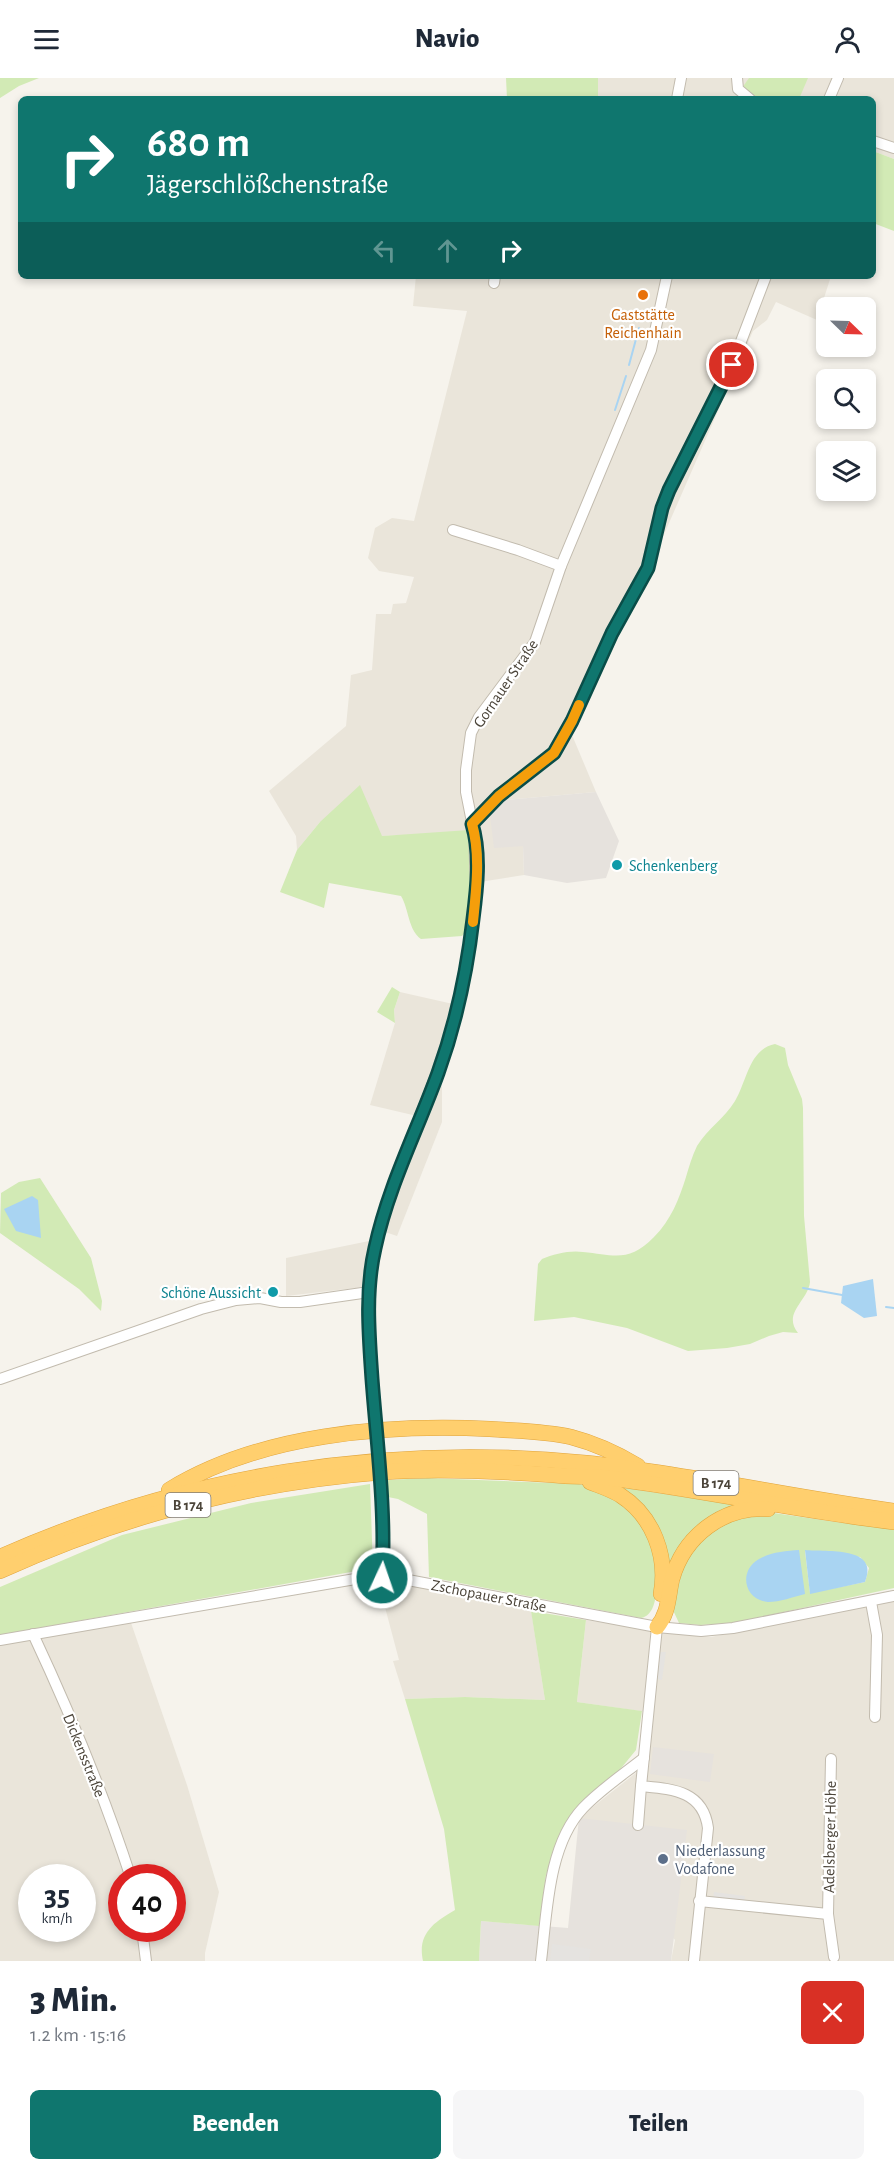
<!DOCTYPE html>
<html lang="de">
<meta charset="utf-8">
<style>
:root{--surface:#fff;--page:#f6f6f7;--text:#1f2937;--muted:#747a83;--accent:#0f766e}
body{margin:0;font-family:"Alegreya Sans",sans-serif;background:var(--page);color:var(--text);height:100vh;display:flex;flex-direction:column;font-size:22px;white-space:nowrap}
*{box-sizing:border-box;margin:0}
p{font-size:20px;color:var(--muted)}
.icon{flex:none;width:33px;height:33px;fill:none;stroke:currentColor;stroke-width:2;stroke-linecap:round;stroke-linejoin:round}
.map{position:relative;height:1883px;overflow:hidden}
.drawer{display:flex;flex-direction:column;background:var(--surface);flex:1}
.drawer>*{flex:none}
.hud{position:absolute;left:18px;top:18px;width:858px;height:183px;border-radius:9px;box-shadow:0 3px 9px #0003;background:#0f766e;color:#fff;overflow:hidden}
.needle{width:39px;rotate:113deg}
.buttons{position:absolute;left:816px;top:219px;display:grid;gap:12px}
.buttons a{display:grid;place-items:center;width:60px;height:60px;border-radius:9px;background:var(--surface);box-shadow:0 3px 9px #0003;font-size:30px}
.speed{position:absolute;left:18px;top:1786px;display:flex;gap:12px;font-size:30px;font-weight:700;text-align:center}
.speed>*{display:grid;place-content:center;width:78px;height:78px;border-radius:50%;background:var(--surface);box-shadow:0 3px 9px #0003;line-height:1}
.speed small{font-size:15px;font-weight:400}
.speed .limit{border:9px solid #d22;background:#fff;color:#111}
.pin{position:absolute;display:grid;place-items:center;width:51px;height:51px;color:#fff;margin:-26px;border:3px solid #fff;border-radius:50%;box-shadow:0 2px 6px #0007}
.me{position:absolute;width:66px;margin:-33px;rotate:3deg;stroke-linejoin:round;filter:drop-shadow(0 0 4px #0008)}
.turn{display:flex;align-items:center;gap:21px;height:126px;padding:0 30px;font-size:27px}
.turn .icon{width:78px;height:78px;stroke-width:2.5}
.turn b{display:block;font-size:42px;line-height:51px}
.lanes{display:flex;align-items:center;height:57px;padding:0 30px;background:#0003;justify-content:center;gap:30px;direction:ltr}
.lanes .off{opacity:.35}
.round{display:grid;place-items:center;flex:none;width:63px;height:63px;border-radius:9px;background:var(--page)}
.summary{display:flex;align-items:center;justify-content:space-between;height:102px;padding:0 30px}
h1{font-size:36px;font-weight:800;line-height:45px}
.cta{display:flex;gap:12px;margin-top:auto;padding:12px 30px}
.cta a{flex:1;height:69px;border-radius:9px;background:var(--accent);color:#fff;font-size:24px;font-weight:800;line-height:69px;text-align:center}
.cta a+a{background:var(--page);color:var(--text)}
header{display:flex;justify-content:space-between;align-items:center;height:78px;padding:0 30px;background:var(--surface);font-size:27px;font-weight:800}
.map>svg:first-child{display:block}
.residential{fill:#eae5da;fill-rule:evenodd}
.industrial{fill:#e6e2dd}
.green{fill:#d2eab5;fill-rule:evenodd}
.parking{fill:#e5e3e0}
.water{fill:#a9d4f2}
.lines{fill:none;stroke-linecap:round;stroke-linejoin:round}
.stream{stroke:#a9d4f2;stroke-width:2}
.minor-casing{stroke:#c2bbae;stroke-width:12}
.highway-casing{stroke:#e0a43c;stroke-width:16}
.minor{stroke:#fff;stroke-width:10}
.highway{stroke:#ffcf6e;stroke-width:15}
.minor-bridge-casing{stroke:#c2bbae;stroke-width:12;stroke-linecap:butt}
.minor-bridge{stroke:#fff;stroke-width:10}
.route-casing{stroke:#0a4d48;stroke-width:15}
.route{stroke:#0f766e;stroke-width:10}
.slow{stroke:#f59e0b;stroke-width:10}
.food-dot{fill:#e8710a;stroke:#fff;stroke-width:2}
.culture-dot{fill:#0f9aa8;stroke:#fff;stroke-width:2}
.service-dot{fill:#5c6f8a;stroke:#fff;stroke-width:2}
.labels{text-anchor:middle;stroke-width:4.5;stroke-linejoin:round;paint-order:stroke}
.shield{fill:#fff;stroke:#817c74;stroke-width:1.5}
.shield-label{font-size:15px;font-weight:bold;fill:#4b4439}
.food-label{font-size:16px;fill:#c56008;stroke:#fff}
.street-label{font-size:16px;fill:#4b4439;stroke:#fff}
.culture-label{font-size:16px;fill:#0d838f;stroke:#fff;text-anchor:start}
.service-label{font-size:16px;fill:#4e5e75;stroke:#fff;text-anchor:start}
</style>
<header><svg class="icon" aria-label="menu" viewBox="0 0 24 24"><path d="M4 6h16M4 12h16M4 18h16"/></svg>Navio<svg class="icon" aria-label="person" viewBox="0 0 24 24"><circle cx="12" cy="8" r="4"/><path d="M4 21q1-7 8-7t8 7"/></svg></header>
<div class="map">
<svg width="894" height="1883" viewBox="0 0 894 1883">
<rect width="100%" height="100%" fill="#f6f3ec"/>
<g class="residential">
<polygon points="598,0 894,0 894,81 873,73 873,21 598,21"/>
<polygon points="416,198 831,198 817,242 776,224 767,242 753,253 655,477 624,540 625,545 572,657 596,714 506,722 523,768 524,797 480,804 405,757 382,758 320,744 297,772 296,758 269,713 346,648 351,597 372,592 376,536 391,536 393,526 406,525 414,499 379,493 368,480 375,450 392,440 414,443 467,233 413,228"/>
<polygon points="400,914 453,926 448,955 417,1038 370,1027 395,945 394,932"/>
<polygon points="442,1007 442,1044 397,1158 382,1153 405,1090"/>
<polygon points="369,1163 364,1209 286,1218 286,1180"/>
<polygon points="383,1500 530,1525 545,1622 465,1619 405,1621 393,1583 399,1582 382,1518 381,1508"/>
<polygon points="894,1522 894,1883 671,1883 675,1862 579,1740 647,1686 654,1635 577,1624 586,1542 669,1555 711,1559"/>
<path d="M129,1539l58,168 32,107 -14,61v8h-205v-321zM32,1800h50v51h-50zM122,1800h50v51h-50z"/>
</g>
<g class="industrial">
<polygon points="596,714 619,763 606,800 567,805 524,797 523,768 494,770 490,737 506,722"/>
<polygon points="653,1669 714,1676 710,1704 650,1696"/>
<polygon points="579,1740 687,1752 671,1883 479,1883 481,1843 568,1850"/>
</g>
<g class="green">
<polygon points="0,0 39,0 19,8 0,20"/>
<polygon points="506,0 598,0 598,21 507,21"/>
<polygon points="749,0 808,0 799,21 760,21 742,10"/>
<polygon points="873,73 894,81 894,153 873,145"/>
<path d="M360,707l22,51 87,-6 2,53 -4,47 -5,6 -41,3c-13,-9 -12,-30 -20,-43l-72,-13 -5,25 -44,-16 17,-42 23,-28z"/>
<polygon points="392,909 400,914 394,932 395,945 377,934"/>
<path d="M775,966l10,4 3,17 14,34 1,9 1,108 6,66c-2,19 -28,31 -12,51l-15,-1 -14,4 -19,8 -23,4 -39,3 -61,-23 -53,-11 -40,4 4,-57 4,-5c12,-5 28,-9 41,-7 31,3 46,11 71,-15 17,-17 25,-38 32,-60 3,-10 6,-21 11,-31 10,-17 28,-28 38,-45 12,-20 14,-52 40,-57z"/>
<polygon points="40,1100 91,1180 102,1223 101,1233 79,1211 0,1155 1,1115 19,1104"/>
<path d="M428,1400l151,6c23,5 50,20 63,40 4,7 10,18 11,26 3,16 10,64 -12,68l-212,-41 -2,-63 -29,-15 -10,-2 -1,-17z"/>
<polygon points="370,1406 373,1490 0,1557 0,1509 122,1457 251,1425"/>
<polygon points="612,1408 744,1428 733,1430 669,1496 665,1477"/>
<path d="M767,1434l76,11 51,4v61l-161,35 -33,2 -21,-2 -7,-15 14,-51 31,-32zM805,1473l55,6 9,11 -4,14 -55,11z"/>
<path d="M531,1533l55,9 -9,82 65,9 -6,39 -18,22 -32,25 -26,38 -14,40 -7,51 -58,-5 -2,40h-56c-6,-27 11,-39 32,-51l-11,-81 -39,-130 60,-2 80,3z"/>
</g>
<g class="parking">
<polygon points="660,1574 666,1574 662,1602 657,1601"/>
<polygon points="714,1814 745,1818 744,1825 713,1821"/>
<polygon points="552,1866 591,1871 589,1883 550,1883"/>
</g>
<g class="water">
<polygon points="32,1118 38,1122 41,1160 16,1153 4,1131"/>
<polygon points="873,1201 877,1238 864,1240 841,1225 843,1208"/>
<path d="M799,1472l6,44c-12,3 -25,8 -37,8 -24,-2 -30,-31 -9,-43 12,-7 27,-8 40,-9z"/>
<path d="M805,1472c22,2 75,-4 60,32l-55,12z"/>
</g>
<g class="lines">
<g class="stream">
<polyline points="629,287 639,250"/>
<polyline points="615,332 626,298"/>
<polyline points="803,1210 842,1217"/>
<polyline points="886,1229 894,1230"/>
</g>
<g class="minor-casing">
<g id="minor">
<polyline points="737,0 738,11 750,21"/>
<polyline points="677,21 681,0"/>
<polyline points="829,21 838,0"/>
<polyline points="873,63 894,70"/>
<polyline points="494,205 495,198"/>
<polyline points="453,452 518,472 561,488"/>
<polyline points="472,746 499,718 554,674 572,643 612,555 648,490 662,430 732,287 766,198"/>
<polyline points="0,1301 201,1231 236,1222 260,1220 281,1224 300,1224 369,1214"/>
<polyline points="378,1371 368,1236 374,1172 382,1139 451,958 466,889 476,813 474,754 466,714 466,692 471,655 479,639 535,564 561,488 651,272 667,198"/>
<polyline points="381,1407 384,1464 383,1500"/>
<polyline points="871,1524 877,1557 875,1639"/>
<path d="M657,1549l-16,159c30,3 62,4 67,42l-14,133"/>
<path d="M33,1556c37,79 71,161 98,244"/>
<polyline points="0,1562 361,1500 408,1502 657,1549 701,1553 733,1550 894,1518"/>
<polyline points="831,1681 828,1836 834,1879"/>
<polyline points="638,1747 641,1708"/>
<polyline points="699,1823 828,1836"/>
<polyline points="142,1851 146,1883"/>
<path d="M541,1883c6,-49 7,-116 42,-153 18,-19 41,-34 61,-50"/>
</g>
</g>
<g class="highway-casing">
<g id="highway">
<path d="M590,1404c10,4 20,7 30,13 33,21 48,61 41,99"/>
<path d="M169,1412c91,-56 216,-66 321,-61 27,2 55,2 81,8 23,6 47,17 67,29"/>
<path d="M0,1479c184,-82 386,-114 586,-94 103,11 205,34 308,48"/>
<path d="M0,1493c121,-55 252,-89 384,-99 57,-4 114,-1 170,3 18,2 37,1 55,3 95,12 189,33 285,44"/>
<path d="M657,1549c12,-14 11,-31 15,-48 12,-43 51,-73 96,-70"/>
</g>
</g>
<use href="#minor" class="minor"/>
<use href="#highway" class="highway"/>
<g class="minor-bridge-casing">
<polyline id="minor-bridge" points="378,1371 381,1407"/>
</g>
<use href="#minor-bridge" class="minor-bridge"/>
</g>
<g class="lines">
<g class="route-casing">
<path id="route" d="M382,1500c4,-67 -5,-133 -10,-199 -3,-44 -7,-88 3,-131 13,-61 42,-117 63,-175 18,-50 29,-102 35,-154 4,-31 8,-66 -1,-95l27,-28 55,-43 18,-32 40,-88 36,-65 14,-60 7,-18 63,-125"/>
</g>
<use href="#route" class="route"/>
<path class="slow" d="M473,844c3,-31 8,-67 -1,-98l27,-28 55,-43 18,-32 7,-16"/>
</g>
<circle class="food-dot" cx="643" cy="217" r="6"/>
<g class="culture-dot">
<circle cx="617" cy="787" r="6"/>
<circle cx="273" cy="1214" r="6"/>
</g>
<circle class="service-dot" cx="663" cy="1781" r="6"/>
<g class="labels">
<g class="shield">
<rect x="693.5" y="1393" width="45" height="24" rx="4.5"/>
<rect x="165.5" y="1415" width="45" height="24" rx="4.5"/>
</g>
<g class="shield-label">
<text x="716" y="1410">B 174</text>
<text x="188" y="1432">B 174</text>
</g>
<g class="food-label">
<text x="643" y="242">Gaststätte<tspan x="643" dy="18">Reichenhain</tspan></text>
</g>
<g class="street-label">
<text transform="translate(505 605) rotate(-56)" y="6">Gornauer Straße</text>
<text transform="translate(489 1517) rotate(11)" y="6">Zschopauer Straße</text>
<text transform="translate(85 1677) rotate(68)" y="6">Dickensstraße</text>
<text transform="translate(829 1759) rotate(-89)" y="6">Adelsberger Höhe</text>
</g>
<g class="culture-label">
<text x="629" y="793">Schenkenberg</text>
<text x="261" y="1220" text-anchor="end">Schöne Aussicht</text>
</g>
<g class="service-label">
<text x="675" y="1778">Niederlassung<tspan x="675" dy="18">Vodafone</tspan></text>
</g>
</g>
</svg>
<div class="buttons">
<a><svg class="needle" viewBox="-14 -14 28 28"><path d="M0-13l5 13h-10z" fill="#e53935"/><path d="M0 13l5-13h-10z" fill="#747a83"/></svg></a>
<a><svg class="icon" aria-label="search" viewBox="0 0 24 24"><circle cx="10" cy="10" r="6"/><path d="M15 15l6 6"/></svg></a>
<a><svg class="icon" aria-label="layers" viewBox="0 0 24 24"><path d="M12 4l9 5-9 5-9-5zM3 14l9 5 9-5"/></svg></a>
</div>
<div class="speed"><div>35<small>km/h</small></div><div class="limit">40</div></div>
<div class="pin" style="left:732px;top:287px;background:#d93025"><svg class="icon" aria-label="arrive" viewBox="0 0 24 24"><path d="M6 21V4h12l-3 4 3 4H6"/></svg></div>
<svg class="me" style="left:382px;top:1500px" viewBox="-20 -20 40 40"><circle r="17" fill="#0f766e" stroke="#fff" stroke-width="3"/><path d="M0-11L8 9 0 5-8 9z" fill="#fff"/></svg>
<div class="hud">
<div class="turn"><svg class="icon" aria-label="right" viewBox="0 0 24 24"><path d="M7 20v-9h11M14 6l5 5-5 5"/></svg><div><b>680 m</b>Jägerschlößchenstraße</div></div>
<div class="lanes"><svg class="icon off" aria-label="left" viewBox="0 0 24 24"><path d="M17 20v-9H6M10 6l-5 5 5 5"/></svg><svg class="icon off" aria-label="ahead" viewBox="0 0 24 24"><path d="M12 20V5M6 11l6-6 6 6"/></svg><svg class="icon" aria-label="right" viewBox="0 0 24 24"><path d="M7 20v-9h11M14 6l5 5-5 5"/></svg></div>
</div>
</div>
<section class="drawer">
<div class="summary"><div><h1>3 Min.</h1><p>1.2 km · 15:16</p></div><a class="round" style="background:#d93025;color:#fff"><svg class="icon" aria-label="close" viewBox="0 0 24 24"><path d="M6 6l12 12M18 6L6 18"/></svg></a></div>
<div class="cta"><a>Beenden</a><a>Teilen</a></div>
</section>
